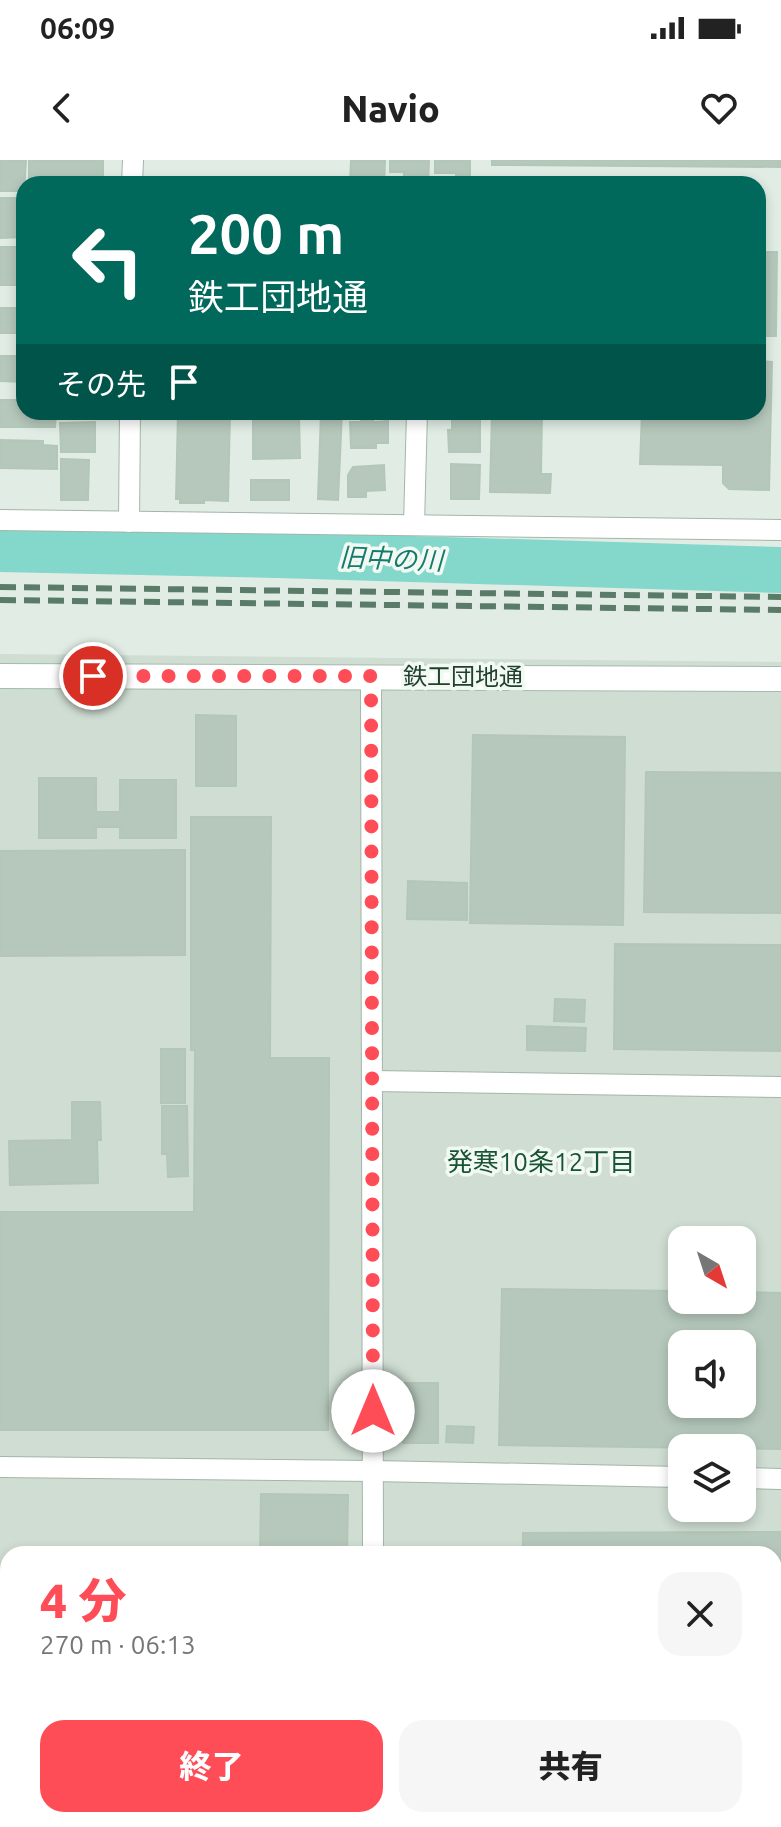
<!DOCTYPE html>
<html lang="ja">
<meta charset="utf-8">
<style>
:root{--surface:#fff;--page:#f6f6f6;--text:#222;--muted:#767676;--accent:#ff4d58}
body{margin:0;font-family:Ubuntu,"Noto Sans JP",sans-serif;background:var(--page);color:var(--text);height:100vh;display:flex;flex-direction:column;font-size:30px;white-space:nowrap}
*{box-sizing:border-box;margin:0}
p{font-size:26px;color:var(--muted)}
.icon{flex:none;width:44px;height:44px;fill:none;stroke:currentColor;stroke-width:2;stroke-linecap:round;stroke-linejoin:round}
.map{position:relative;flex:1;overflow:hidden}
.details{position:absolute;left:0px;top:1386px;width:782px;height:282px;display:flex;flex-direction:column;background:var(--surface);border-radius:24px 24px 0 0;box-shadow:0 4px 12px #0003}
.details>*{flex:none}
.hud{position:absolute;left:16px;top:16px;width:750px;height:244px;border-radius:24px;box-shadow:0 4px 12px #0003;background:#00695c;color:#fff;overflow:hidden}
.needle{width:52px;rotate:141deg}
.buttons{position:absolute;left:668px;top:1066px;display:grid;gap:16px}
.buttons a{display:grid;place-items:center;width:88px;height:88px;border-radius:16px;background:var(--surface);box-shadow:0 4px 12px #0003;font-size:40px}
.pin{position:absolute;display:grid;place-items:center;width:68px;height:68px;color:#fff;margin:-34px;border:4px solid #fff;border-radius:50%;box-shadow:0 2px 8px #0007}
.me{position:absolute;width:88px;margin:-44px;rotate:0deg;stroke-linejoin:round;filter:drop-shadow(0 0 6px #0008)}
.turn{display:flex;align-items:center;gap:28px;height:168px;padding:0 40px;font-size:36px}
.turn .icon{width:104px;height:104px;stroke-width:2.5}
.turn b{display:block;font-size:56px;line-height:68px}
.then{display:flex;align-items:center;height:76px;padding:0 40px;background:#0003;gap:16px;font-size:30px}
.round{display:grid;place-items:center;flex:none;width:84px;height:84px;border-radius:24px;background:var(--page)}
.head{display:flex;align-items:center;justify-content:space-between;height:136px;padding:0 40px}
h1{font-size:48px;font-weight:800;line-height:60px;color:var(--accent)}
.action{display:flex;gap:16px;margin-top:auto;padding:16px 40px}
.action a{flex:1;height:92px;border-radius:24px;background:var(--accent);color:#fff;font-size:32px;font-weight:800;line-height:92px;text-align:center}
.action a+a{background:var(--page);color:var(--text)}
.status{display:flex;justify-content:space-between;align-items:center;height:56px;padding:0 40px;background:var(--surface);direction:ltr}
.status svg{height:22px;fill:currentColor}
header{display:flex;justify-content:space-between;align-items:center;height:104px;padding:0 40px;background:var(--surface);font-size:36px;font-weight:800}
.map>svg:first-child{display:block}
.built{fill:#cfddd2;fill-rule:evenodd}
.lines{fill:none;stroke-linecap:round;stroke-linejoin:round}
.river{stroke:#84d7cb;stroke-width:46}
.building{fill:#b6c8bc;stroke:#b3c7b8;stroke-width:2;fill-rule:evenodd}
.street-casing{stroke:#a3b6a9;stroke-width:22}
.secondary-casing{stroke:#a1bdab;stroke-width:26}
.street{stroke:#fff;stroke-width:20}
.secondary{stroke:#fff;stroke-width:24}
.rail{stroke:#5a7b68;stroke-width:6;stroke-dasharray:16 8;stroke-linecap:butt}
.route{stroke:#ff4d58;stroke-width:14;stroke-dasharray:0 25.2}
.labels{text-anchor:middle;stroke-width:7;stroke-linejoin:round;paint-order:stroke}
.street-label{font-size:24px;fill:#20402d;stroke:#f2f9f3}
.water-label{font-size:26px;font-style:italic;fill:#147b6d;stroke:#f2f9f3}
.neighbourhood-label{font-size:26px;fill:#195434;stroke:#f2f9f3}
</style>
<div class="status"><b>06:09</b><svg viewBox="0 0 49 12"><path d="M0 12V9h3v3zM5 12V6h3v6zM10 12V3h3v9zM15 12V0h3v12zM26 1h20v11H26zM47 4h2v5h-2z"/></svg></div>
<header><svg class="icon" aria-label="back" viewBox="0 0 24 24"><path d="M15 5l-7 7 7 7"/></svg>Navio<svg class="icon" aria-label="heart" viewBox="0 0 24 24"><path d="M12 20l-8-8c-3-5 5-10 8-4 3-6 11-1 8 4z"/></svg></header>
<div class="map">
<svg width="781" height="1667" viewBox="0 0 781 1667">
<rect width="100%" height="100%" fill="#e1ede4"/>
<path class="built" d="M0,494l781,8v1165h-781zM682,1080h60v60h-60zM682,1184h60v60h-60zM682,1288h60v60h-60zM8,1394h766v266h-766z"/>
<g class="lines">
<polyline class="river" points="0,389 278,395 781,410"/>
</g>
<g class="building">
<polygon points="0,0 26,0 24,31 0,31"/>
<rect x="29" y="0" width="74" height="24"/>
<polygon points="351,0 385,0 384,24 350,24"/>
<polygon points="390,0 429,0 428,24 404,24 404,12 390,12"/>
<polygon points="435,0 470,0 470,17 456,16 456,13 435,13"/>
<polygon points="492,0 781,0 781,7 492,5"/>
<polygon points="0,38 24,38 24,77 0,78"/>
<polygon points="0,87 22,87 21,125 0,125"/>
<polygon points="758,92 777,92 776,176 758,176"/>
<rect x="0" y="148" width="24" height="25"/>
<polygon points="0,196 24,196 24,222 0,221"/>
<polygon points="758,201 772,202 769,330 729,329 723,323 723,305 640,304 642,252 758,252"/>
<polygon points="0,240 24,240 24,252 56,252 55,267 0,267"/>
<polygon points="64,252 92,252 92,258 64,259"/>
<polygon points="178,252 230,252 228,341 204,340 204,343 180,343 180,339 176,339"/>
<polygon points="321,252 342,252 338,340 318,339"/>
<polygon points="492,252 542,252 541,314 551,314 550,333 490,332"/>
<polygon points="368,255 374,262 388,261 388,283 376,283 376,288 351,288 350,262 360,262"/>
<polygon points="452,256 480,256 480,292 449,292 448,270 452,270"/>
<polygon points="253,257 299,257 300,298 253,299"/>
<polygon points="95,262 95,292 61,292 60,263"/>
<polygon points="0,280 43,281 43,285 57,286 57,309 0,308"/>
<polygon points="61,299 89,300 88,340 61,340"/>
<polygon points="451,304 480,305 479,339 451,339"/>
<polygon points="384,305 385,330 366,331 366,337 348,337 348,315 353,307"/>
<rect x="251" y="320" width="38" height="20"/>
<polygon points="196,555 236,556 236,626 196,626"/>
<polygon points="473,575 625,577 623,765 470,763"/>
<polygon points="646,612 781,613 781,753 644,752"/>
<polygon points="39,618 96,618 96,652 120,652 120,620 176,620 176,678 120,678 120,667 96,667 96,678 39,678"/>
<polygon points="191,657 271,657 270,898 329,898 328,1270 0,1270 0,1052 194,1052 195,890 191,890"/>
<polygon points="185,690 185,795 0,796 0,691"/>
<polygon points="408,721 467,723 467,760 407,759"/>
<polygon points="615,784 781,785 781,891 614,889"/>
<polygon points="555,839 585,840 584,862 554,861"/>
<polygon points="527,866 586,868 585,891 527,890"/>
<rect x="161" y="889" width="24" height="54"/>
<polygon points="72,942 100,942 101,980 97,980 98,1023 10,1025 9,981 72,980"/>
<polygon points="162,946 187,946 188,1016 168,1017 167,994 162,994"/>
<path d="M502,1129l180,2v9h60v-8l39,1v156l-282,-4zM682,1184h60v60h-60z"/>
<rect x="403" y="1223" width="35" height="60"/>
<polygon points="447,1266 474,1267 473,1283 446,1282"/>
<polygon points="261,1334 348,1335 347,1394 260,1394"/>
<polygon points="781,1372 781,1585 774,1585 774,1394 523,1394 523,1373"/>
<rect x="282" y="1660" width="67" height="7"/>
</g>
<g class="lines">
<g class="street-casing">
<g id="street">
<polyline points="132,24 133,0"/>
<polyline points="0,360 781,370"/>
<polyline points="129,362 130,252"/>
<polyline points="414,365 417,252"/>
<polyline points="371,516 373,1394"/>
<polyline points="372,921 781,927"/>
<polyline points="0,1307 373,1311 682,1317"/>
<polyline points="742,1318 781,1319"/>
<polyline points="373,1667 373,1660"/>
</g>
</g>
<g class="secondary-casing">
<polyline id="secondary" points="0,516 781,519"/>
</g>
<use href="#street" class="street"/>
<use href="#secondary" class="secondary"/>
<g class="rail">
<polyline points="0,427 781,437"/>
<polyline points="0,440 781,450"/>
</g>
</g>
<g class="lines">
<polyline class="route" points="93,516 371,516 373,1251"/>
</g>
<g class="labels">
<g class="street-label">
<text x="463" y="525">鉄工団地通</text>
</g>
<g class="water-label">
<text transform="translate(391 399) rotate(2)" y="9">旧中の川</text>
</g>
<g class="neighbourhood-label">
<text x="541" y="1011">発寒10条12丁目</text>
</g>
</g>
</svg>
<div class="buttons">
<a><svg class="needle" viewBox="-14 -14 28 28"><path d="M0-13l5 13h-10z" fill="#e53935"/><path d="M0 13l5-13h-10z" fill="#767676"/></svg></a>
<a><svg class="icon" aria-label="sound" viewBox="0 0 24 24"><path d="M4 9h4l5-4v14l-5-4H4zM17 9q2 3 0 6"/></svg></a>
<a><svg class="icon" aria-label="layers" viewBox="0 0 24 24"><path d="M12 4l9 5-9 5-9-5zM3 14l9 5 9-5"/></svg></a>
</div>
<div class="pin" style="left:93px;top:516px;background:#d93025"><svg class="icon" aria-label="arrive" viewBox="0 0 24 24"><path d="M6 21V4h12l-3 4 3 4H6"/></svg></div>
<svg class="me" style="left:373px;top:1251px" viewBox="-20 -20 40 40"><circle r="19" fill="#fff"/><path d="M0-13L10 11 0 6-10 11z" fill="#ff4d58"/></svg>
<div class="hud">
<div class="turn"><svg class="icon" aria-label="left" viewBox="0 0 24 24"><path d="M17 20v-9H6M10 6l-5 5 5 5"/></svg><div><b>200 m</b>鉄工団地通</div></div>
<div class="then">その先<svg class="icon" aria-label="arrive" viewBox="0 0 24 24"><path d="M6 21V4h12l-3 4 3 4H6"/></svg></div>
</div>
<section class="details">
<div class="head"><div><h1>4 分</h1><p>270 m · 06:13</p></div><a class="round"><svg class="icon" aria-label="close" viewBox="0 0 24 24"><path d="M6 6l12 12M18 6L6 18"/></svg></a></div>
<div class="action"><a>終了</a><a>共有</a></div>
</section>
</div>
